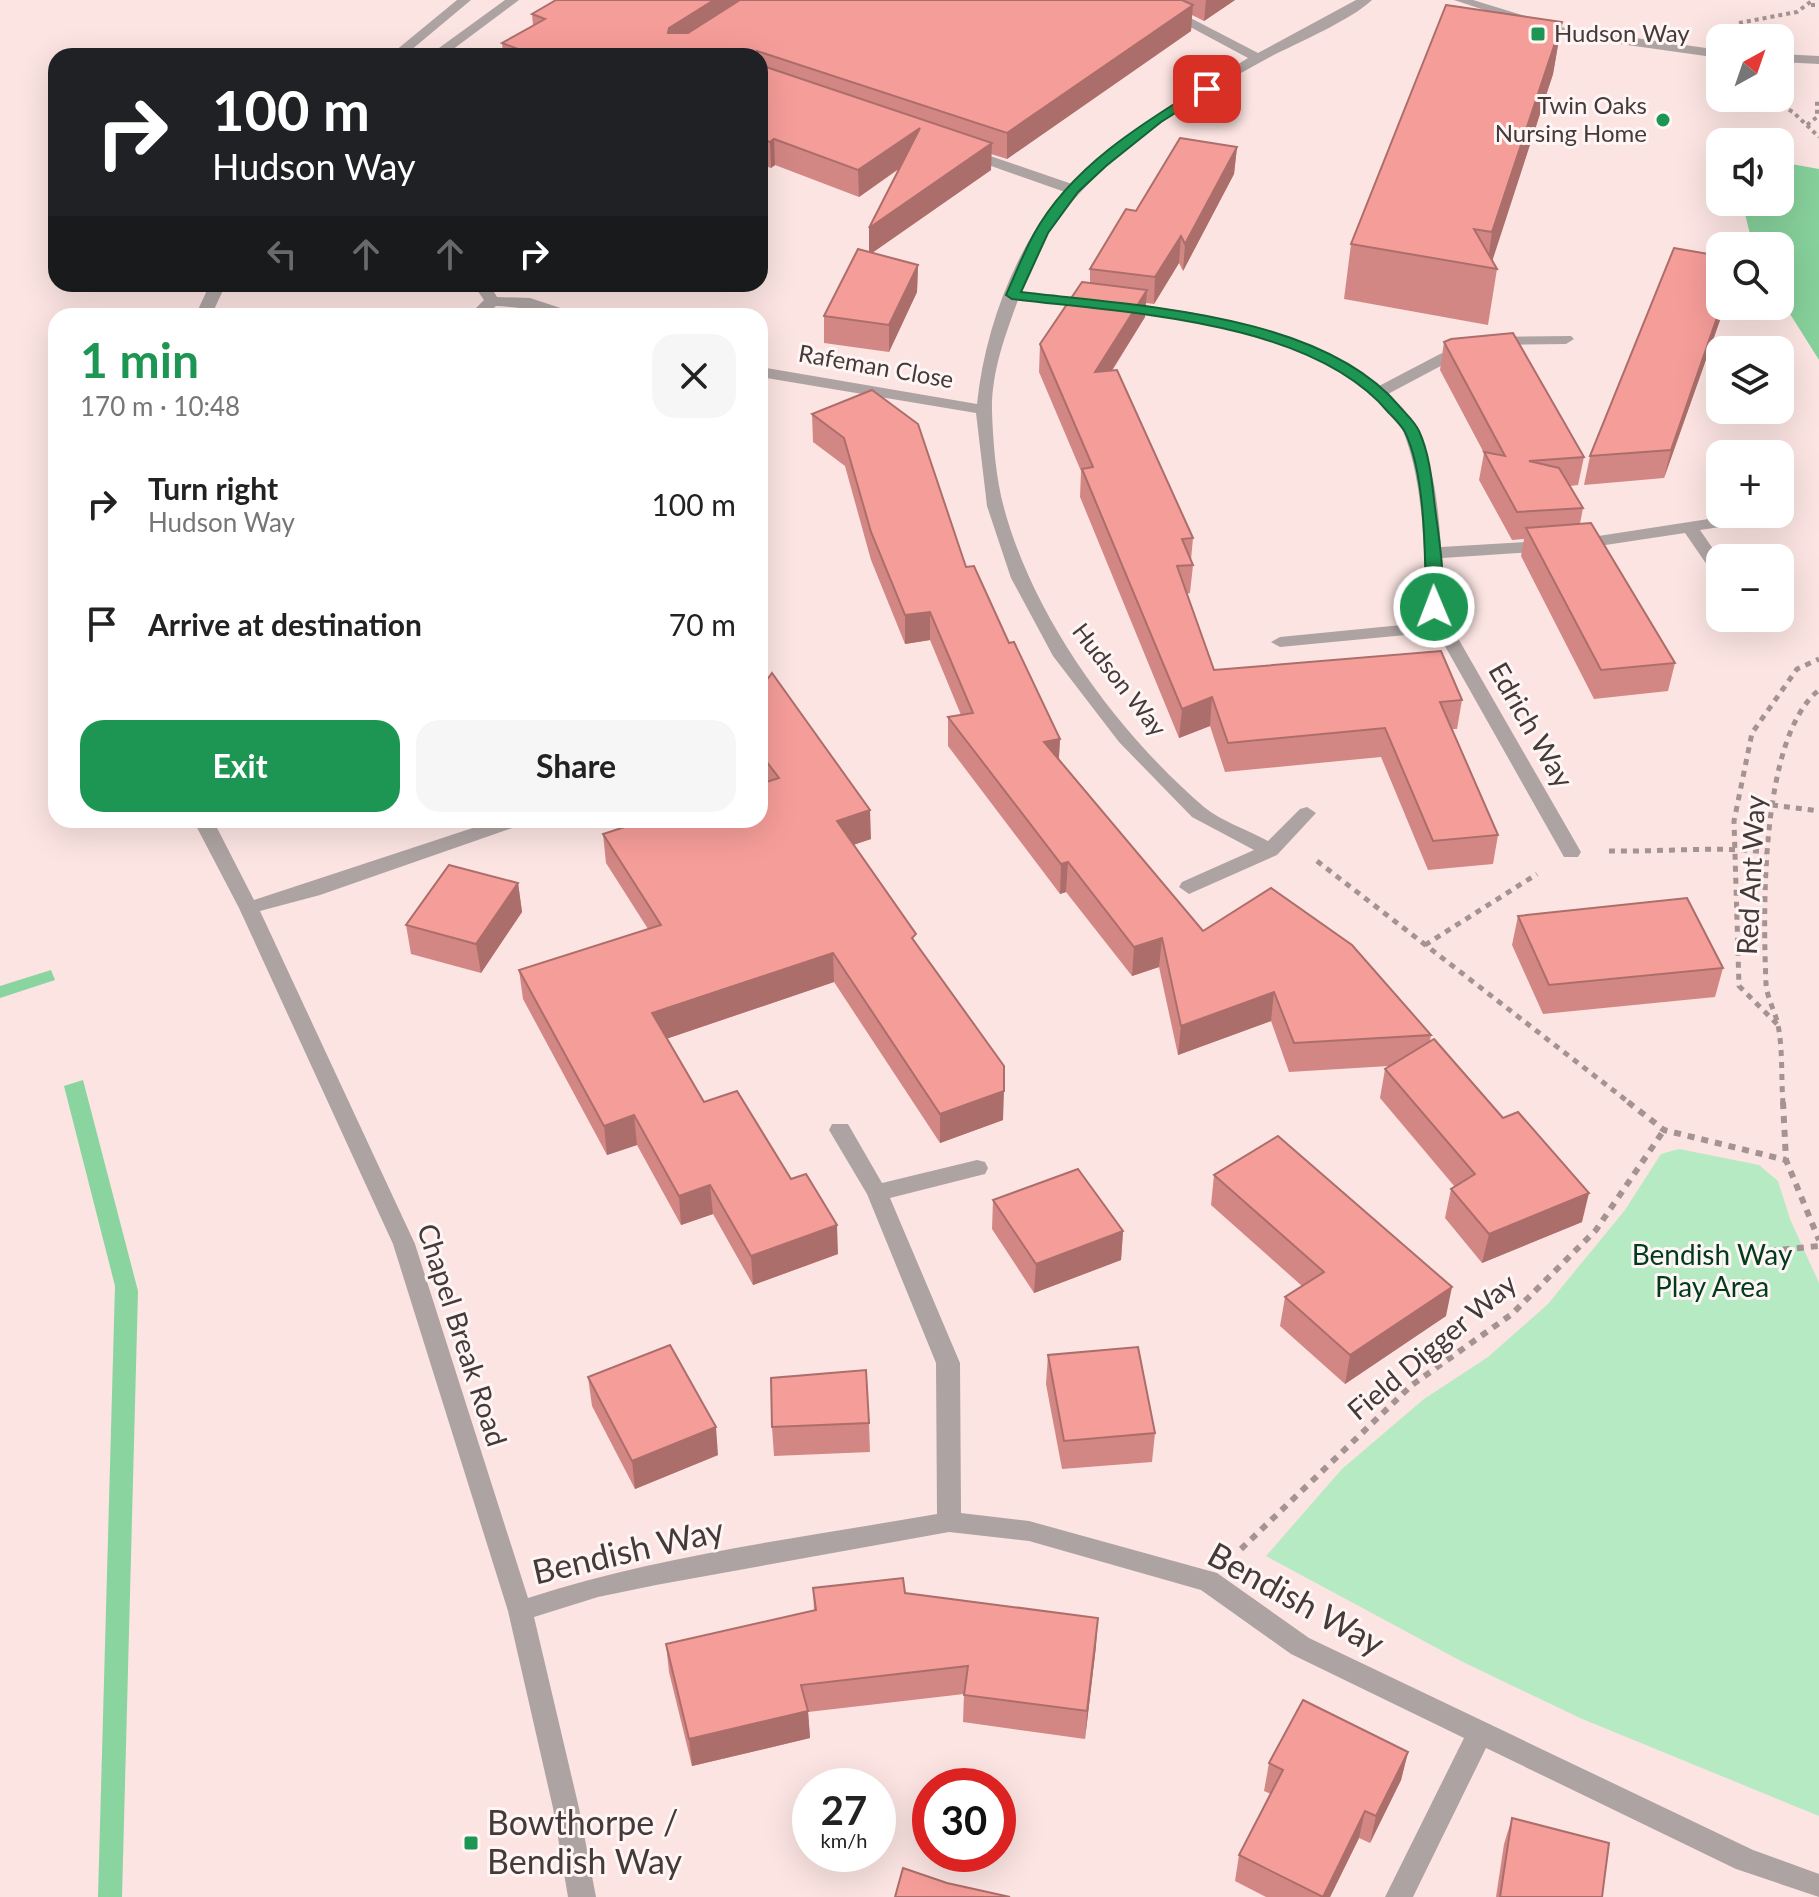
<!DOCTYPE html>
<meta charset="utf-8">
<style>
:root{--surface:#fff;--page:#f6f6f6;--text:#222;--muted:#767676;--accent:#1e9653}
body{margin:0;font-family:Lato,sans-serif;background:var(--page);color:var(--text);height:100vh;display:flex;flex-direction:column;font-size:30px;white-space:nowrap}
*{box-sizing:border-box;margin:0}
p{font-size:26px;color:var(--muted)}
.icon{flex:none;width:44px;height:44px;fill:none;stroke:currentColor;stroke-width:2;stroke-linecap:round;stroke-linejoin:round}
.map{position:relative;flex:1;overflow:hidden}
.panel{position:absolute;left:48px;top:308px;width:720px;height:520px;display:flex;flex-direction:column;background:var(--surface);border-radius:24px;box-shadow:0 8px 32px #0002}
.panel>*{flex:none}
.top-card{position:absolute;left:48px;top:48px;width:720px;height:244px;border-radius:24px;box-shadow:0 8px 32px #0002;background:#202124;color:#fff;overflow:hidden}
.needle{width:52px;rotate:40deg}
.controls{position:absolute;left:1706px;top:24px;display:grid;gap:16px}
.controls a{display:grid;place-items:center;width:88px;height:88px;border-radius:16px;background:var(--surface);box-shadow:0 8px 32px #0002;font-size:40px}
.speed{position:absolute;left:792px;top:1768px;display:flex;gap:16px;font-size:40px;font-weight:700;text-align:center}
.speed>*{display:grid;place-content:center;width:104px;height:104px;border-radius:50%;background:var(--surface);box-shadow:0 8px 32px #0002;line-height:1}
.speed small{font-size:20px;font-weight:400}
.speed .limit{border:12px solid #d22;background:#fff;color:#111}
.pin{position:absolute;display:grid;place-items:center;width:68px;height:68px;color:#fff;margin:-34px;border-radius:16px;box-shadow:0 4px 12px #0006}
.me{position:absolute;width:88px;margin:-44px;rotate:359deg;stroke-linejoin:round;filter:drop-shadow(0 0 6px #0008)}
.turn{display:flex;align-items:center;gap:28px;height:168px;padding:0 32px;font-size:36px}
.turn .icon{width:104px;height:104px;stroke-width:2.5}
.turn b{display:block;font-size:56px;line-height:68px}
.lanes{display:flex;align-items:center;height:76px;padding:0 32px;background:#0003;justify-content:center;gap:40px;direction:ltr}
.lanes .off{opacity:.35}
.round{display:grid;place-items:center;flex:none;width:84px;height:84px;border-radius:24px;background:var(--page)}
.summary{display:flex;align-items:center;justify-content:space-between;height:136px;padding:0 32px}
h1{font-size:48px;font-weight:700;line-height:60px;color:var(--accent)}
.action{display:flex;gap:16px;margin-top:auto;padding:16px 32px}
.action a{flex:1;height:92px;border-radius:24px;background:var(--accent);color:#fff;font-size:32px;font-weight:700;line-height:92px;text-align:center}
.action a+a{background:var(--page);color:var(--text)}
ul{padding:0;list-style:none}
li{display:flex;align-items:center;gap:24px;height:120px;padding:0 32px}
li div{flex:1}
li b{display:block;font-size:30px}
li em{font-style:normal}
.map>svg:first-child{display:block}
.green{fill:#b5eac3}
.forest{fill:#86d09b}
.water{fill:#8ad49f}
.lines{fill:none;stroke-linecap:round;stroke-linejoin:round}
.path-far2{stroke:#a49392;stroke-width:4;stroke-dasharray:4 4;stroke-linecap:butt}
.path-far1{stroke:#a49392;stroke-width:5;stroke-dasharray:6 6;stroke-linecap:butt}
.path{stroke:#a49392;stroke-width:6;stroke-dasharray:7 7;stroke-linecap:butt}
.minor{fill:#ada3a2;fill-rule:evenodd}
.wall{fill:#d38784}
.shaded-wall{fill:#ac6e6b}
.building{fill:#f59d99;stroke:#ac6e6b;stroke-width:2}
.route{fill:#1e9653;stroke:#146236;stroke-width:2}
.poi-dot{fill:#1e9653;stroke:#fef5f4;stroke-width:3}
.labels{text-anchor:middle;stroke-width:6;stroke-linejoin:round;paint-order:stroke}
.far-poi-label{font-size:24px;fill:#433a39;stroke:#fef5f4;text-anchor:start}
.far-street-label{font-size:24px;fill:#433a39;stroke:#fef5f4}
.street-label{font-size:28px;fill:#433a39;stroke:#fef5f4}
.park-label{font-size:28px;fill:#003b1b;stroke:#fef5f4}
.near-street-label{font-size:34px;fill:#433a39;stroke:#fef5f4}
.near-poi-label{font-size:34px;fill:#433a39;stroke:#fef5f4;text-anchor:start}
</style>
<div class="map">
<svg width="1819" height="1897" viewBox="0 0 1819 1897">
<rect width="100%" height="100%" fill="#fbe4e2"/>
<polygon class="green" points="1679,1149 1759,1165 1778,1181 1790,1219 1819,1283 1819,1816 1580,1718 1461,1661 1266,1556 1342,1469 1424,1399 1488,1357 1548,1304 1625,1210 1661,1154"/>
<polygon class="forest" points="1780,162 1819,169 1819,360 1780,298 1780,246 1753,246 1742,202 1780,202"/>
<g class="water">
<polygon points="51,970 55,980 0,998 0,986"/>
<polygon points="83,1080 138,1291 122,1897 98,1897 115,1286 64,1086"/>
</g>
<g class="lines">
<g class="path-far2">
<polyline points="1811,5 1819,5"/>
<polyline points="1739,23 1797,12 1813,0"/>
<polyline points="1768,98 1793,112 1819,137"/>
<polyline points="1807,125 1817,117 1817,99"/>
</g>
<g class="path-far1">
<polyline points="1772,805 1819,811"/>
<path d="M1609,851c52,1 107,-5 158,1"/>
<polyline points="1317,861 1631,1104"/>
<polyline points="1425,945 1537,874"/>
<polyline points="1777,1024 1739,986 1734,821 1752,733 1797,669 1819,659"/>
<path d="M1783,1104c-2,-25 0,-54 -5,-79 -3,-14 -11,-27 -12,-41 -3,-72 -6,-247 53,-294"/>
</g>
<g class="path">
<polyline points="1628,1102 1664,1130 1786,1160"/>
<polyline points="1783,1102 1786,1160 1819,1240"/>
<polyline points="1769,1251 1819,1246"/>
<polyline points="1241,1549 1412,1385 1512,1314 1596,1230 1664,1130"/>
</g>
<g class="minor">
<polygon points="457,0 471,0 404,56 389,56"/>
<polygon points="505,0 519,0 444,56 428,56"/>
<path d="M1140,0h16l102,53 98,-53h16c-21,20 -73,42 -102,57 -80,43 -167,97 -220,173 -12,18 -20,42 -29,62 108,12 274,20 358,94l61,-32 51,-17 80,-1 3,3 -8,5 -68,1 -46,15 -64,34c44,39 49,98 53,153l138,-8 162,-25 34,1 -8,5 -67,10 20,29v17l-6,-1 -29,-42 -106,16 -137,9 2,42 7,26 130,226 -3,5h-14l-127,-225 -157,15 -9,-5 9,-5 152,-15c-8,-24 -6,-48 -8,-72 -2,-38 -6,-78 -19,-114 -5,-15 -19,-27 -30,-37 -94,-84 -239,-85 -357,-99 -13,36 -27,73 -26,112 1,30 4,67 12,96 30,111 113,224 200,299 17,14 44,23 64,34l32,-32 7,-2 9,6 -39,42 -88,39 -10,-7 3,-5 72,-32 -62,-33 -73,-75 -66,-86 -42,-78 -24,-72 -11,-93 -216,-36v-10l217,37c6,-59 26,-121 57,-172 9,-15 21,-27 31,-40l-102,-36v-6h10l99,34c53,-51 114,-87 176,-126z"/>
<polygon points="1454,0 1473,0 1565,28 1720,50 1720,58 1563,36"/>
<polygon points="1780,54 1819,56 1819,64 1780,62"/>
<polygon points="210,284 226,284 211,316 195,316"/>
<path d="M473,284h16l8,13 33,1 55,18c-31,0 -59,-9 -89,-10l-11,10h-17l16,-16z"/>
<path d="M193,820h20l41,80 243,-80h30l-3,4 -204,71 -60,16 155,333 113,354c133,-43 272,-60 409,-84l-1,-151 -69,-169 -38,-64 3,-6h16l34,59 95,-23 8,2 3,6 -3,6 -8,2 -87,22 70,165 1,150 68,8 188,52 92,65 444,212 66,24v23l-83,-28 -250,-121 -73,149h-28l79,-159 -173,-84 -90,-64 -172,-49 -80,-9 -293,53 -58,12 -64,20 45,191 17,89h-28l-15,-89 -45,-197 -115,-367 -154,-336z"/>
</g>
</g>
<g class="wall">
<polygon points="556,0 1235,0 1204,21 1192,15 1191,31 1007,159 991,154 991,170 872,253 918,265 917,292 889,352 824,343 824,316 869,252 869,228 899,169 859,197 775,165 771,168 760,164 760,56 503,56 502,43 533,26 532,14"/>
<polygon points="1562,22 1553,74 1492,260 1497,269 1488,325 1344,299 1351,244"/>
<polygon points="1237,147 1234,174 1183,271 1179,263 1154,304 1146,303 1145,317 1112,371 1193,538 1191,560 1193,565 1190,593 1186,594 1214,670 1462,700 1457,729 1452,729 1498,835 1493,864 1428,870 1381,757 1225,772 1210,726 1179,738 1080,497 1081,471 1039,372 1040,344 1090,283 1090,269 1136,211"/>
<polygon points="1720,306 1725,306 1664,478 1584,485 1590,456"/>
<polygon points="1444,342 1584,457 1578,485 1570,486 1583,508 1580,524 1675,663 1668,691 1594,699 1521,556 1524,539 1512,540 1479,480 1484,453 1440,370"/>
<polygon points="872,390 966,567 1009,643 1060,739 1059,759 1203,931 1431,1035 1430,1041 1582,1222 1482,1263 1445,1218 1451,1189 1455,1187 1380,1098 1385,1069 1389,1066 1289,1072 1271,1021 1178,1055 1159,967 1132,976 1066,892 1060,894 948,746 948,717 961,715 930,640 905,644 871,560 845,466 813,442 812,414"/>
<polygon points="760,689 871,839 853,845 916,943 1003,1120 940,1143 834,982 666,1039 704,1102 838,1254 753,1285 713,1214 681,1225 637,1145 607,1155 523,999 519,970 648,929 606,863 603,834 763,783 760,780"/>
<polygon points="518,883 522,912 481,973 411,954 406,925"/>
<polygon points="1518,916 1723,968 1715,997 1543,1014 1512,945"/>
<polygon points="1214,1175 1446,1316 1345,1384 1280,1326 1285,1297 1302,1286 1211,1205"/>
<polygon points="993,1200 1123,1231 1121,1260 1034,1293 992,1229"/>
<polygon points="1048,1355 1155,1433 1152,1462 1062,1469 1046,1384"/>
<polygon points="588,1377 718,1455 635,1489 592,1406"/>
<polygon points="869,1423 870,1452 774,1456 772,1427"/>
<polygon points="813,1588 905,1593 1096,1646 1085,1739 963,1722 964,1694 808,1712 810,1738 692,1766 669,1672 666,1644 814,1610"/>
<polygon points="1408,1752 1401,1780 1370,1843 1359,1838 1330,1897 1266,1897 1235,1881 1239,1855 1271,1794 1264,1791 1269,1763"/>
<polygon points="1512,1818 1602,1897 1496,1897 1504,1844"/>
</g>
<g class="shaded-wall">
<polygon points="714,0 754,0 670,53 669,28"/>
<polygon points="1206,0 1235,0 1204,21"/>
<polygon points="1193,5 1191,31 1007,159 1007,133"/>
<polygon points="1562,22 1553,74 1490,268 1487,267 1492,232"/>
<polygon points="920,128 919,154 859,197 858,170"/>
<polygon points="774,139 775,165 771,168 770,142"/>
<polygon points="992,143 991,170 869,255 869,228"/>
<polygon points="1237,147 1234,174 1183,271 1185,244"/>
<polygon points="1181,236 1179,263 1154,304 1155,277"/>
<polygon points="918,265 917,292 889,352 889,325"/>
<polygon points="1147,290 1145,317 1093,400 1095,372"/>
<polygon points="1721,306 1725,306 1664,478 1671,450"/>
<polygon points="930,612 930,640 905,644 905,615"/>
<polygon points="1212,697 1210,726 1179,738 1182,709"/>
<polygon points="1060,739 1058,768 1044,742"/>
<polygon points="870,810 871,839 838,850 837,821"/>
<polygon points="1068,862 1066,892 1060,894 1061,864"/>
<polygon points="518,883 522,912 481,973 476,944"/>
<polygon points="1162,938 1159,967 1132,976 1134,947"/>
<polygon points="833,953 834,982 654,1043 652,1013"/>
<polygon points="1274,992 1271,1021 1178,1055 1181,1026"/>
<polygon points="1004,1091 1003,1120 940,1143 940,1114"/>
<polygon points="634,1115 637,1145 607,1155 604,1126"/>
<polygon points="710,1185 713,1214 681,1225 679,1196"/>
<polygon points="1589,1193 1582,1222 1482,1263 1489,1234"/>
<polygon points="837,1225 838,1254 753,1285 751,1256"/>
<polygon points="1123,1231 1121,1260 1034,1293 1036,1264"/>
<polygon points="1452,1287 1446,1316 1345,1384 1350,1355"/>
<polygon points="716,1427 718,1455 635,1489 632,1461"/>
<polygon points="1098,1618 1096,1646 1085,1739 1087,1711"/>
<polygon points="808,1711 810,1738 692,1766 689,1739"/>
<polygon points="1408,1752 1401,1780 1370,1843 1376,1816"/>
<polygon points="1365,1811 1359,1838 1330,1897 1323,1897"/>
</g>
<g class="building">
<polygon points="556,0 714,0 669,28 668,33 688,33 740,0 1182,0 1193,5 1007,133 757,51 758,56 537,56 502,43 545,19 532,14"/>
<polygon points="1446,5 1562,22 1492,232 1474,229 1497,269 1351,244"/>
<polygon points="760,65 992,143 869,228 920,128 858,170 774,139 770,142 760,138"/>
<polygon points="1180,138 1237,147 1185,244 1181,236 1155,277 1090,269 1126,209 1136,211"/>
<polygon points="1674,248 1720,256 1720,306 1721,306 1671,450 1590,456"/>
<polygon points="858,249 918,265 889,325 824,316"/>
<polygon points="1082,282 1147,290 1095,372 1117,370 1193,538 1182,539 1193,565 1177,566 1214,670 1441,651 1462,700 1440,702 1498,835 1433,841 1385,728 1228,743 1212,697 1182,709 1082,469 1093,467 1040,344"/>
<polygon points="1513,333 1584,457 1529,461 1559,468 1583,508 1517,512 1484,452 1505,456 1444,342 1451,339"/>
<polygon points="872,390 918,424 966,567 974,566 1009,643 1014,642 1060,739 1044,742 1203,931 1271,888 1352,945 1431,1035 1294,1043 1274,992 1181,1026 1162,938 1134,947 1068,862 1061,864 948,717 973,713 930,612 905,615 871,532 844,438 812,414"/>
<polygon points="1591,523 1675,663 1601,670 1526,528"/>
<polygon points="772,673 870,810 837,821 916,934 912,938 1004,1066 1004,1091 940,1114 833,953 652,1013 704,1102 737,1091 791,1179 806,1174 837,1225 751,1256 710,1185 679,1196 634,1115 604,1126 519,970 661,925 603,834 646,820 760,820 760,784 779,778 760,753 760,689"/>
<polygon points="449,865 518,883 476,944 406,925"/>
<polygon points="1687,898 1723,968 1549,985 1518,916"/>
<polygon points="1434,1039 1503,1118 1518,1112 1589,1193 1489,1234 1451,1189 1475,1174 1385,1069"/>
<polygon points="1278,1136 1452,1287 1350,1355 1285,1297 1324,1272 1214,1175"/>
<polygon points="1078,1169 1123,1231 1036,1264 993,1200"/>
<polygon points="670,1345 716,1427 632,1461 588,1377"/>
<polygon points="1138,1347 1155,1433 1064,1441 1048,1355"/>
<polygon points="866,1370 869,1423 772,1427 771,1378"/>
<polygon points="903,1578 905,1593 1098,1618 1087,1711 964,1695 968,1666 801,1685 808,1711 689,1739 666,1644 816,1610 813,1588"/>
<polygon points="1303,1700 1408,1752 1376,1816 1365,1811 1323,1897 1239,1855 1283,1770 1269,1763"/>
<polygon points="1512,1818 1609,1843 1602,1897 1500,1897"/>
<polygon points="903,1868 947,1883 1010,1897 895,1897"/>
</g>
<path class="route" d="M1203,86l10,3 -52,33 -55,44 -28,26 -30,41 -27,59c115,14 301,21 379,115 7,8 15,15 19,24 11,24 13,52 16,77 3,23 13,83 4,102h-11l-2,-3c-1,-50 0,-131 -21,-175 -4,-7 -11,-14 -16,-19 -77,-93 -263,-100 -377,-114l-6,-4c9,-20 17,-41 28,-61 36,-66 107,-110 169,-148z"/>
<g class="poi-dot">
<rect x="1530" y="26" width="16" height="16" rx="4"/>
<circle cx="1663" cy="120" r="8"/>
<rect x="463" y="1835" width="16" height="16" rx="4"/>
</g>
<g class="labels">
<g class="far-poi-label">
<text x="1554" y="42">Hudson Way</text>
<text x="1647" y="114" text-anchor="end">Twin Oaks<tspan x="1647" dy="28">Nursing Home</tspan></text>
</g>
<g class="far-street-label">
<text transform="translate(876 367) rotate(10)" y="8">Rafeman Close</text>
<text transform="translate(1119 680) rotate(52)" y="8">Hudson Way</text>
</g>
<g class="street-label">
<text transform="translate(1531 725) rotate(60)" y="10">Edrich Way</text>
<text transform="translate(1751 875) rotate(-87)" y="10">Red Ant Way</text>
<text transform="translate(462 1335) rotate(72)" y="10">Chapel Break Road</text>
<text transform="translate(1432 1347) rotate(-40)" y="10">Field Digger Way</text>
</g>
<g class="park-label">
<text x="1712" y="1265">Bendish Way<tspan x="1712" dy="32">Play Area</tspan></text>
</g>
<g class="near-street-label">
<text transform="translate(628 1551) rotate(-13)" y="12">Bendish Way</text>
<text transform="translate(1296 1599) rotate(29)" y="12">Bendish Way</text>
</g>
<g class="near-poi-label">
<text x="487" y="1835">Bowthorpe /<tspan x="487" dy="39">Bendish Way</tspan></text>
</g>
</g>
</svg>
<div class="controls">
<a><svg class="needle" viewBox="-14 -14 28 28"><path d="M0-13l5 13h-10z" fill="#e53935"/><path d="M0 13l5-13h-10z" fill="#767676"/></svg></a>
<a><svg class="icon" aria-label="sound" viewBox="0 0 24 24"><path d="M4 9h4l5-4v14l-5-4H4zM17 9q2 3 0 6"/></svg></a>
<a><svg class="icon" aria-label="search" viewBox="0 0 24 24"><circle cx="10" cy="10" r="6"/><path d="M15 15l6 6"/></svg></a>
<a><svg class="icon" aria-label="layers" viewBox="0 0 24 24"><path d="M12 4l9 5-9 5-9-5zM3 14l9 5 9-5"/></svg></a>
<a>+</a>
<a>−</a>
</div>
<div class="speed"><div>27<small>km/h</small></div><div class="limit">30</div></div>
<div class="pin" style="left:1207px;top:89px;background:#d93025"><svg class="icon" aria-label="arrive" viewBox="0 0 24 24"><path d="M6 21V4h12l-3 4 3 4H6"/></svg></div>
<svg class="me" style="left:1434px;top:607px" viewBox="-20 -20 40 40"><circle r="17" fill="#1e9653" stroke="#fff" stroke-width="3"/><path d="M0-11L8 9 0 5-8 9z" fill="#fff"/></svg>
<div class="top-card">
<div class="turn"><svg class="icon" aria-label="right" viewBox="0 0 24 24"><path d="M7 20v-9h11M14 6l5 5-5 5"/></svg><div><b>100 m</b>Hudson Way</div></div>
<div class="lanes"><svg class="icon off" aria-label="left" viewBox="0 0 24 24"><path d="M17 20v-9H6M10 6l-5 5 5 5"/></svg><svg class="icon off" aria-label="ahead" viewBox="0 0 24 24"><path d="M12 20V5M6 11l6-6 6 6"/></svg><svg class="icon off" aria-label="ahead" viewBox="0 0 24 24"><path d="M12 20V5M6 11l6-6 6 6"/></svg><svg class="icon" aria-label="right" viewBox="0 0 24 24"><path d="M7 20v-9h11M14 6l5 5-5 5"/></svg></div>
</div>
<section class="panel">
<div class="summary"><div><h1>1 min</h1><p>170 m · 10:48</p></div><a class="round"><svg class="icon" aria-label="close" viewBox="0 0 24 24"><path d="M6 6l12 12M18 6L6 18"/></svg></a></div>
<ul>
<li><svg class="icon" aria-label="right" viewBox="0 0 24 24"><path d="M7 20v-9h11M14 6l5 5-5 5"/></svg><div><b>Turn right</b><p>Hudson Way</p></div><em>100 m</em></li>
<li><svg class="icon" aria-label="arrive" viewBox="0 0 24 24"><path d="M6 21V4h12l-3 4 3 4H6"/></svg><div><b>Arrive at destination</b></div><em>70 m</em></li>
</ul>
<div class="action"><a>Exit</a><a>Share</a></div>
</section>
</div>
